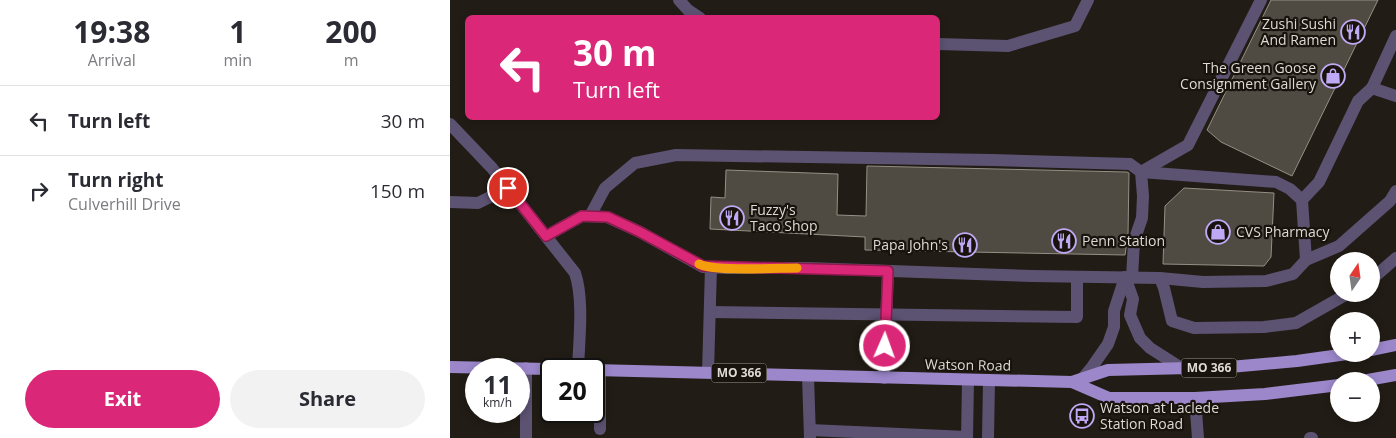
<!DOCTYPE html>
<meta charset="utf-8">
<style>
:root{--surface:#fff;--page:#f2f2f3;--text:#2b2b33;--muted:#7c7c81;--line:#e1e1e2;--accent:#db2777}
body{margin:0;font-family:"Open Sans",sans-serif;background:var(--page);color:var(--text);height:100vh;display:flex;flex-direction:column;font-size:19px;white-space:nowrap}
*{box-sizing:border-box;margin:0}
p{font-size:16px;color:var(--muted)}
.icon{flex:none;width:28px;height:28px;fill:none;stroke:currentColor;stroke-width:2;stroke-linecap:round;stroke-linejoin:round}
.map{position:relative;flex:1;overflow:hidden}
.sheet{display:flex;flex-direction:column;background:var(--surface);width:450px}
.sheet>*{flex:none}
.banner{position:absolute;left:15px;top:15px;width:475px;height:105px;border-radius:8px;box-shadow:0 2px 8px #0003;background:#db2777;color:#fff;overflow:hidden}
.needle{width:32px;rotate:13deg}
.buttons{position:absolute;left:880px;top:252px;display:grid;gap:10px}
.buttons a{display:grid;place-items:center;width:50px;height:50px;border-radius:50%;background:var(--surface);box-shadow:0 2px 8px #0003;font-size:25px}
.speed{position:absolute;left:15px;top:358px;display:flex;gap:10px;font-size:25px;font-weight:700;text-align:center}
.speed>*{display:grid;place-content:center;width:65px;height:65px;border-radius:50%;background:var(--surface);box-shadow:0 2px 8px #0003;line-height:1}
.speed small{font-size:12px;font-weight:400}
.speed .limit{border:2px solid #111;border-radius:8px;background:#fff;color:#111}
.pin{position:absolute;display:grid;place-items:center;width:42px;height:42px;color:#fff;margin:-21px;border:2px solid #fff;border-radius:50%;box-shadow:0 1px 5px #0007}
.me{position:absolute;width:55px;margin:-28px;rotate:2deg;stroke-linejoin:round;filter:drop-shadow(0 0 4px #0008)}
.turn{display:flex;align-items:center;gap:18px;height:105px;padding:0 25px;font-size:22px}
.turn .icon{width:65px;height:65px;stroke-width:2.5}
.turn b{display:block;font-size:35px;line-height:42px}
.eta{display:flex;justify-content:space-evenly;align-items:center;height:85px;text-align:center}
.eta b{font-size:30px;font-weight:700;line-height:35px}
.cta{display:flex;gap:10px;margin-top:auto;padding:10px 25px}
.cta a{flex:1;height:58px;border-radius:30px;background:var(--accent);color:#fff;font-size:20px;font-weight:700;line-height:58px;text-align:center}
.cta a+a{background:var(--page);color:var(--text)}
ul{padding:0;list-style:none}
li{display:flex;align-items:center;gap:15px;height:70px;padding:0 25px;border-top:1px solid var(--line)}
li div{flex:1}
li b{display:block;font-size:19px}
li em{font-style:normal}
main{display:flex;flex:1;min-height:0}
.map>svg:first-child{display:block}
.building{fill:#504b42;stroke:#958f85}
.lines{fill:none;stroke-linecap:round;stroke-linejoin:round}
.minor{stroke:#5c5272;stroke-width:12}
.major{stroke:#9b87ca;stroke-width:12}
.route-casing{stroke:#8e194d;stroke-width:12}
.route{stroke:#db2777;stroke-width:9}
.slow{stroke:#f59e0b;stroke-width:9}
.labels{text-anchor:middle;stroke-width:4.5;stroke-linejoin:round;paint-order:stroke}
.shield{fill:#18130c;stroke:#a39e99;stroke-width:1}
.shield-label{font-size:12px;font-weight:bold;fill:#dedad5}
.poi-label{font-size:14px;fill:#dedad5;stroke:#18130c;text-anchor:start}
.street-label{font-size:14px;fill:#dedad5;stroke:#18130c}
</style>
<main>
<section class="sheet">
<div class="eta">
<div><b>19:38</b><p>Arrival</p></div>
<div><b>1</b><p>min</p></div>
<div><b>200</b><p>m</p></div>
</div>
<ul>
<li><svg class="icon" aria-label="left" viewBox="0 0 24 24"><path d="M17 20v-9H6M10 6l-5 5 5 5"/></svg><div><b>Turn left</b></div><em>30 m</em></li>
<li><svg class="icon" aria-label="right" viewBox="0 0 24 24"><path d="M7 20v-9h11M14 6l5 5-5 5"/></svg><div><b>Turn right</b><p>Culverhill Drive</p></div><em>150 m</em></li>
</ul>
<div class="cta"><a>Exit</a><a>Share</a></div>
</section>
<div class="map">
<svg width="946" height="438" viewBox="0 0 946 438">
<rect width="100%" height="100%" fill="#211c15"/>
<g class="building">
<polygon points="821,0 928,0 842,176 771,142 757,130"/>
<polygon points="417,166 677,172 679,173 678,235 675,255 415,250 415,237 260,229 261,197 275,198 276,170 388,174 387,215 416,216"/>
<polygon points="734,188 824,193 821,257 814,266 713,264 715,206"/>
</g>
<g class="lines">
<g class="minor">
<polyline points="229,0 238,10 250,18"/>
<polyline points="488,44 558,46 625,26 638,0"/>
<polyline points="922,88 946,36"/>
<path d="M0,124l42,44 83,105c9,26 4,68 3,96"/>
<polyline points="691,172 738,145 811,0"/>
<polyline points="691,172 826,182 840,189 852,200"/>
<polyline points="0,202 28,203 58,188"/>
<polyline points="140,216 155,188 185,163 226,155 542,160 680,164 691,172 693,196 692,218 684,241 682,278"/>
<polyline points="96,236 132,216 157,217 190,232 253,267 277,268 357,268 582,276 710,278 753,282 816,281 843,274 856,260 852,200 869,182 908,101 922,88 946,96"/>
<polyline points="856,260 889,246 940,201 946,191"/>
<polyline points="675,277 683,299 680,315 690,338 700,348 733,369"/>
<polyline points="710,278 714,288 722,321 744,328 814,327 846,323 897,294"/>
<polyline points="921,280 946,258"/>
<polyline points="260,312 627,317 627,277"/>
<polyline points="150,370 150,429"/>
<polyline points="258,372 261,267"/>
<polyline points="358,376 360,438"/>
<polyline points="434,378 438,271"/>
<polyline points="632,379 642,367 658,344 664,327 664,311 675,277"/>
<polyline points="745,398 748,438"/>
<polyline points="360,430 517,437"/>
<polyline points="76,438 76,368"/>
<polyline points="517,438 518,380"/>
<polyline points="538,438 539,381"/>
<polyline points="860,438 862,438"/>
</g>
<g class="major">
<polyline points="921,350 946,345"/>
<polyline points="0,367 101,369"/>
<polyline points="144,370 622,382 658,370 780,367 847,361 897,354"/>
<polyline points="912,381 946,375"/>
<polyline points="622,382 659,398 745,398 815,394 889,385"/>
</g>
</g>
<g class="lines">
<g class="route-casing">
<polyline id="route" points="58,188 96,236 132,216 158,217 190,232 253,266 438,271 435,346"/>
</g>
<use href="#route" class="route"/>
<path class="slow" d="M249,264c14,8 79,4 98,4"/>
</g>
<defs>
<g id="restaurant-ring" transform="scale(1.25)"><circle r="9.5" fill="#18130c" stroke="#bfa9f4" stroke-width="1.5"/><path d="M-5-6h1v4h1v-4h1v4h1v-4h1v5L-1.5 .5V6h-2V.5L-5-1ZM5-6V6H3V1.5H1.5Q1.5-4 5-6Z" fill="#bfa9f4"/></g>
<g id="shop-ring" transform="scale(1.25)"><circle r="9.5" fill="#18130c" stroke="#bfa9f4" stroke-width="1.5"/><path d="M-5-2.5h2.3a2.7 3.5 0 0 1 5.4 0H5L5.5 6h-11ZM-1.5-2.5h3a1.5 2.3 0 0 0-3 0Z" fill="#bfa9f4"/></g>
<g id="bus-ring" transform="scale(1.25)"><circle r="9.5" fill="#18130c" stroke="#bfa9f4" stroke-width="1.5"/><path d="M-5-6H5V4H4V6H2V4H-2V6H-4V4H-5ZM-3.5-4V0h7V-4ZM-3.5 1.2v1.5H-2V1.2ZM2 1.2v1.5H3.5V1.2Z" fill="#bfa9f4"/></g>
</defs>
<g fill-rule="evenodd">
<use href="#restaurant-ring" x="903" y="32"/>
<use href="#shop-ring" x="883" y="76"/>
<use href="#restaurant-ring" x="282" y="218"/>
<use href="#shop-ring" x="768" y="232"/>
<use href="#restaurant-ring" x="614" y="241"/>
<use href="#restaurant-ring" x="515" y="245"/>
<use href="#bus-ring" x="632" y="416"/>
</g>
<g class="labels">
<g class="shield">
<rect x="731.5" y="358.5" width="55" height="19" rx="4"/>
<rect x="261.5" y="363.5" width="55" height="19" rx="4"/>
</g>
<g class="shield-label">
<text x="759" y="372">MO 366</text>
<text x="289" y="377">MO 366</text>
</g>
<g class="poi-label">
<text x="886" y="29" text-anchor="end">Zushi Sushi<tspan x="886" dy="16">And Ramen</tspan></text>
<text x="866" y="73" text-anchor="end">The Green Goose<tspan x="866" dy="16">Consignment Gallery</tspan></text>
<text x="300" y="215">Fuzzy's<tspan x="300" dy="16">Taco Shop</tspan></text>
<text x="786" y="237">CVS Pharmacy</text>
<text x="632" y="246">Penn Station</text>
<text x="498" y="250" text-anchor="end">Papa John's</text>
<text x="650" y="413">Watson at Laclede<tspan x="650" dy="16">Station Road</tspan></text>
</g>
<g class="street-label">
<text transform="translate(518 365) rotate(1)" y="5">Watson Road</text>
</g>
</g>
</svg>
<div class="buttons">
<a><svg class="needle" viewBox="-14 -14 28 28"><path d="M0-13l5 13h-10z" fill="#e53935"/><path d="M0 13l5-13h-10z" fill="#7c7c81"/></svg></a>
<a>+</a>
<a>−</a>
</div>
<div class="speed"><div>11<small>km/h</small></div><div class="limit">20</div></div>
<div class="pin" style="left:58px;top:188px;background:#d93025"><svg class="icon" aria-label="arrive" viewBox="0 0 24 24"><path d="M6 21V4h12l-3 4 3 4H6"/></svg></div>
<svg class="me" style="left:435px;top:346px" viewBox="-20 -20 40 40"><circle r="17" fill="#db2777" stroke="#fff" stroke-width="3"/><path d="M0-11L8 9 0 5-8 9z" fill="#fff"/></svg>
<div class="banner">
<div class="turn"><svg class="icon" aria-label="left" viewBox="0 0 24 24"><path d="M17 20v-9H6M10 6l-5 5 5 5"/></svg><div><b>30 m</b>Turn left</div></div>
</div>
</div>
</main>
